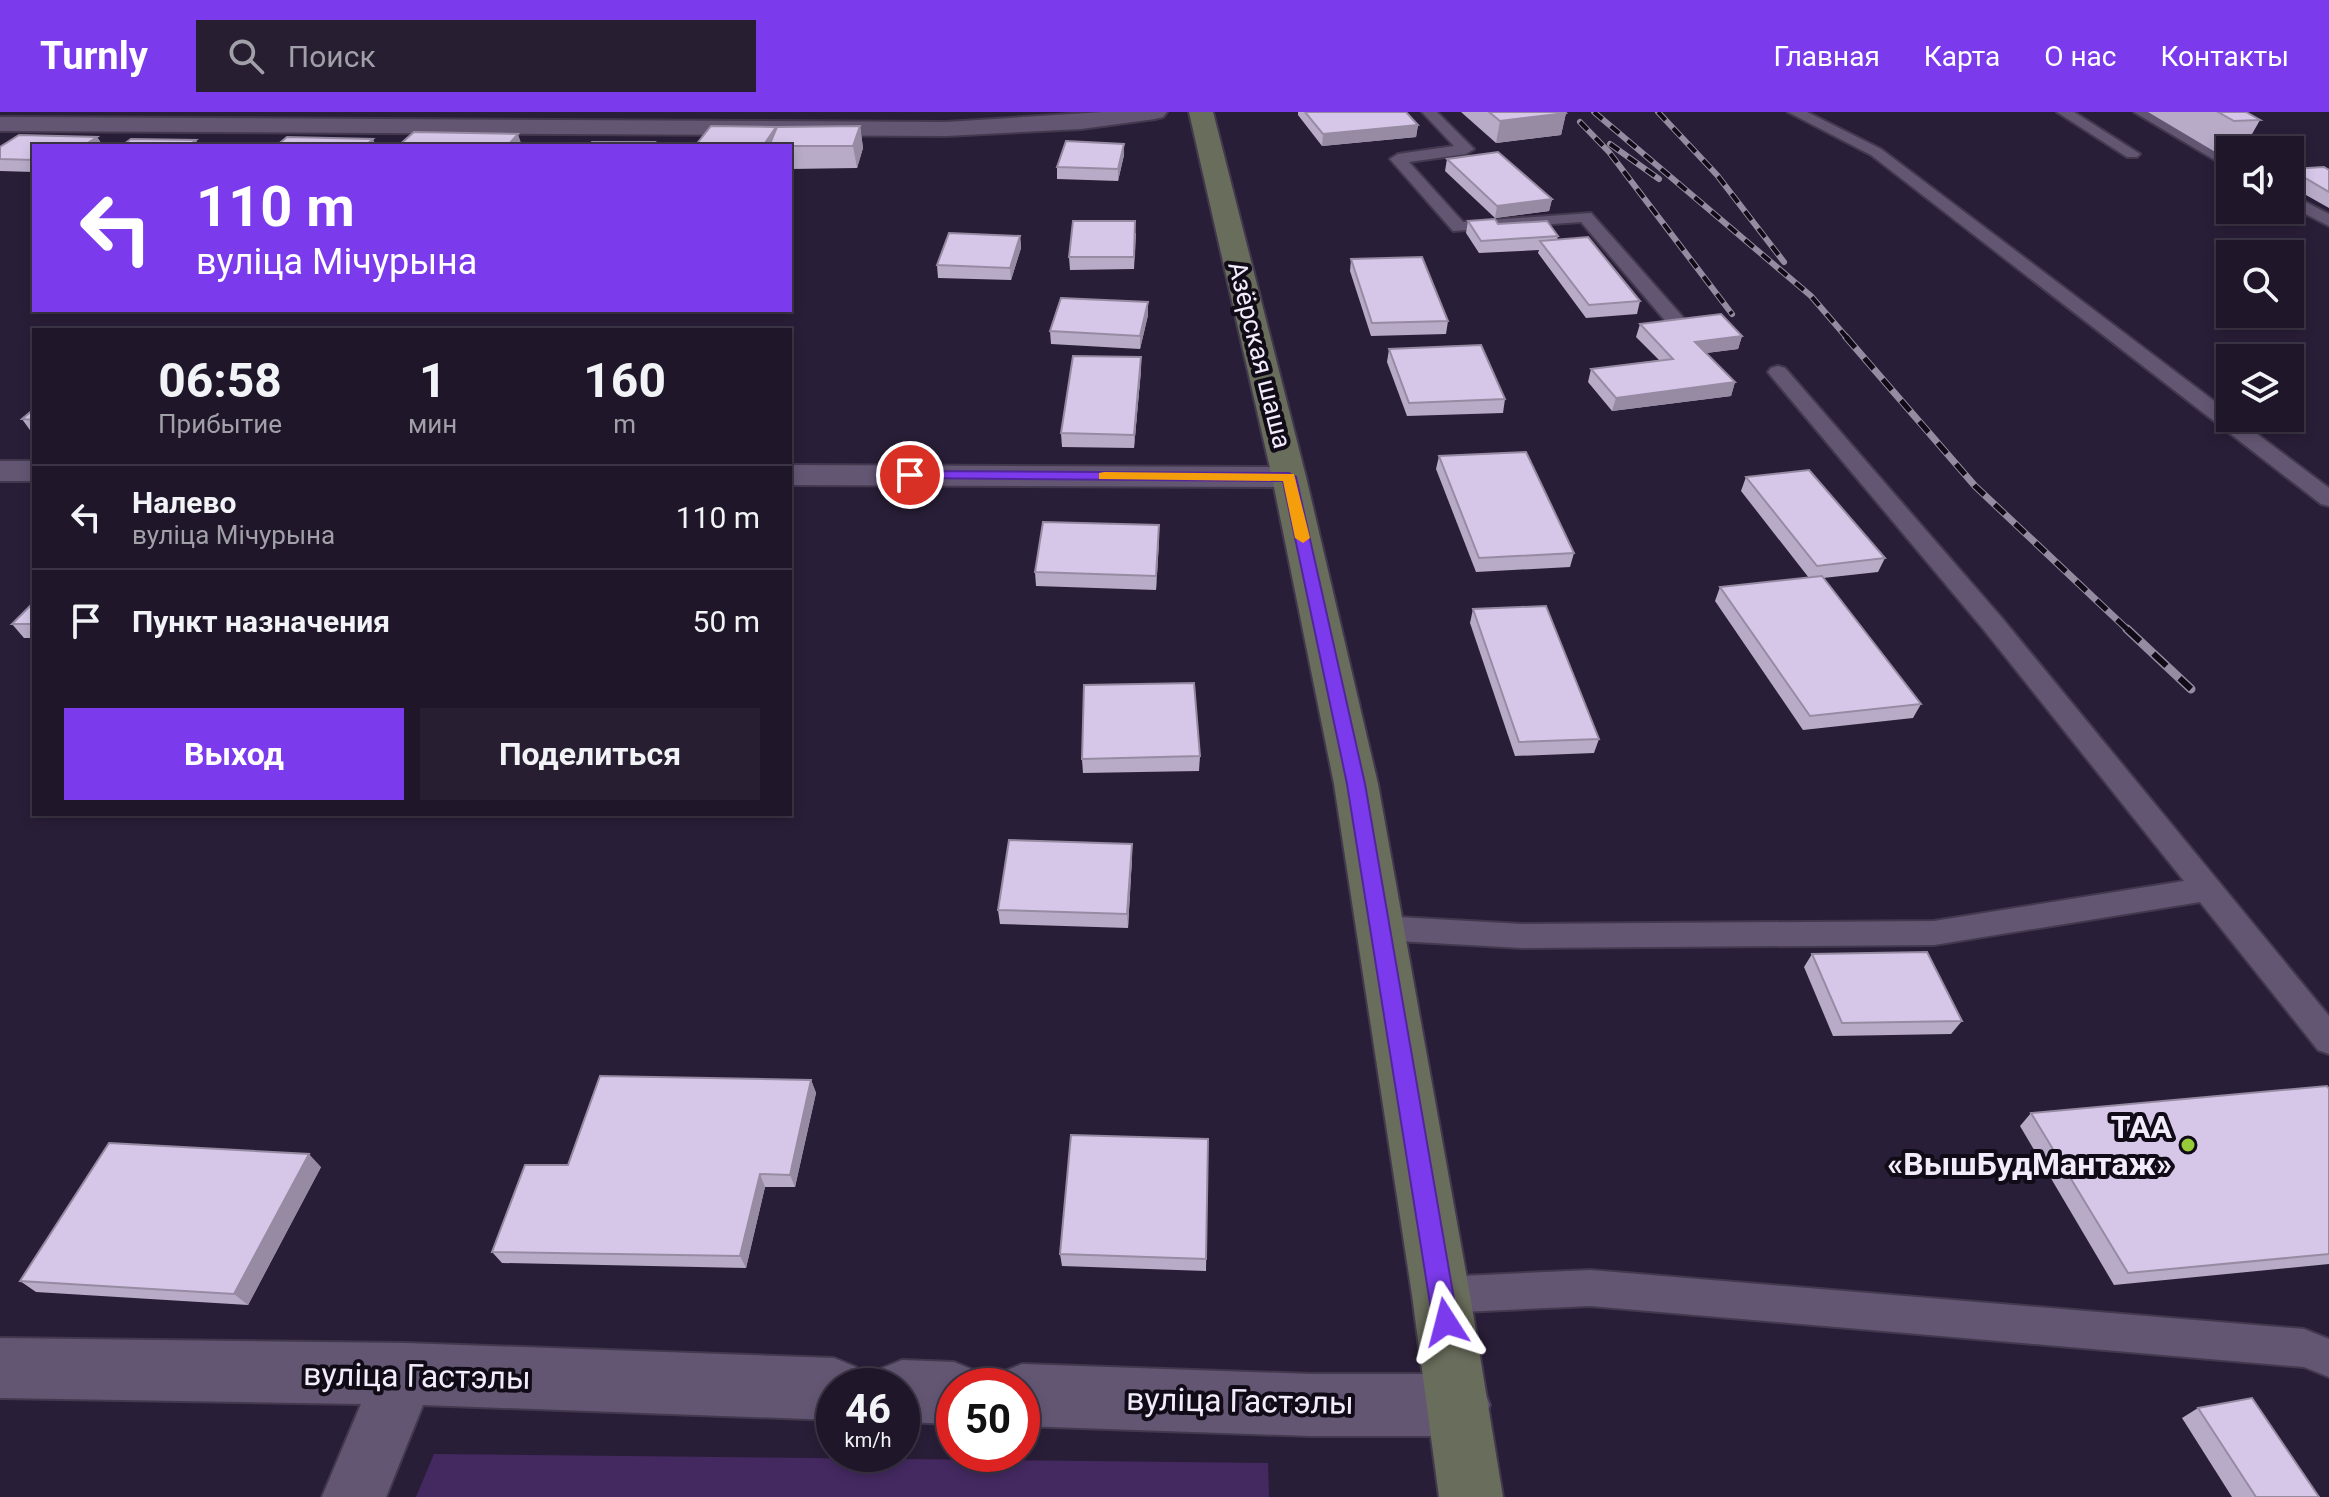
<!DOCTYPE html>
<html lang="ru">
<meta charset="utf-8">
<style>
:root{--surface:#1f1629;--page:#271f31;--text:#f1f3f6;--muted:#a19fa8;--line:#3c3546;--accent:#7c3aed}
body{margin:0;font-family:Roboto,sans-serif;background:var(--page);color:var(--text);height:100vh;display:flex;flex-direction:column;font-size:30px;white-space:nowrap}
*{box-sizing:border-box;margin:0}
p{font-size:26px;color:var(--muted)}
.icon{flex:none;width:44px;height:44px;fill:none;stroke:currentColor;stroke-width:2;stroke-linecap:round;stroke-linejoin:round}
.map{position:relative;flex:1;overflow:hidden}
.details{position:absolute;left:32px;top:216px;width:760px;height:488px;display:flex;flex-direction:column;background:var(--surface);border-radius:0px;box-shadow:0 4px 12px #0003,0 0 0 2px var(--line)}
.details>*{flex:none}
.banner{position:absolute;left:32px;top:32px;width:760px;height:168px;border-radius:0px;box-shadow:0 4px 12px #0003,0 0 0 2px var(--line);background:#7c3aed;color:#fff;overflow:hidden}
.controls{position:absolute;left:2216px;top:24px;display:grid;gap:16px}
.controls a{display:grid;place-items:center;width:88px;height:88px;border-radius:0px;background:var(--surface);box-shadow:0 4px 12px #0003,0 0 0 2px var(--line);font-size:40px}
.speed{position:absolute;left:816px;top:1256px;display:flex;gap:16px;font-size:40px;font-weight:700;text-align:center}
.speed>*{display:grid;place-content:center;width:104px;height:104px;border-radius:50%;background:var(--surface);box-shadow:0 4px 12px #0003,0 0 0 2px var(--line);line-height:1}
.speed small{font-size:20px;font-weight:400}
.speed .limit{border:12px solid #d22;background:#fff;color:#111}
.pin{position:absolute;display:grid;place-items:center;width:68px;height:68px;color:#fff;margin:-34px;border:4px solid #fff;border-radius:50%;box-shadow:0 2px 8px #0007}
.me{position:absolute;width:88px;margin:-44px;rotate:351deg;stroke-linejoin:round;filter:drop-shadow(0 0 6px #0008)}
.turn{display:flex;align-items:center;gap:28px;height:168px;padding:0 32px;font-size:36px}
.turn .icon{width:104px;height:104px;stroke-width:2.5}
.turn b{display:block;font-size:56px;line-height:68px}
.eta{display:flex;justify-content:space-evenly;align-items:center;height:136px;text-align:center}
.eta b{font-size:48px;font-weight:700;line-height:56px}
.action{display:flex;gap:16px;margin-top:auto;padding:16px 32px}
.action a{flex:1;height:92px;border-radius:0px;background:var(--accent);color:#fff;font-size:32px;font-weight:700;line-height:92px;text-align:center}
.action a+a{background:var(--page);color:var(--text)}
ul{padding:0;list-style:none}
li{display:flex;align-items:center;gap:24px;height:104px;padding:0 32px;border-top:2px solid var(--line)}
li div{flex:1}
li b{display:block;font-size:30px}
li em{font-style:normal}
header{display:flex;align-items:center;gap:48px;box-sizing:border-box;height:112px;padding:0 40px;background:var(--accent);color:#fff}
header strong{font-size:38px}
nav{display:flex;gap:44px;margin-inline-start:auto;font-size:28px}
.search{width:560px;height:72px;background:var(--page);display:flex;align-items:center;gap:20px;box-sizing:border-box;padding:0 28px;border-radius:0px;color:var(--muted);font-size:30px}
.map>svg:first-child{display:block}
.green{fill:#442960}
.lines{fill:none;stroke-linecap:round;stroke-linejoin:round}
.lane-casing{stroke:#43394f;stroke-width:4}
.street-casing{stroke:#43394f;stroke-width:4}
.secondary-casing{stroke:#43394f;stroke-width:4}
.lane{fill:#635673;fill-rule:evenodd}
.street{fill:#635673;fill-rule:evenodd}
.secondary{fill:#696d5b;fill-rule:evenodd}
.rail-far2-casing{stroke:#958ca1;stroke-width:6}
.rail-far1-casing{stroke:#958ca1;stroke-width:7}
.rail-casing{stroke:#958ca1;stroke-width:9}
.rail-far2{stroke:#100b16;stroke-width:4;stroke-dasharray:11;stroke-linecap:butt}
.rail-far1{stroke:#100b16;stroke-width:5;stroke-dasharray:14;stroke-linecap:butt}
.rail{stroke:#100b16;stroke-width:6;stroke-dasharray:18;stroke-linecap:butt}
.wall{fill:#b8abc8}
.shaded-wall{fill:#968ba3}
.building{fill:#d6c7e9;stroke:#968ba3;stroke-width:2}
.route{fill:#7c3aed;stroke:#51269a;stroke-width:2}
.slow{fill:#f59e0b}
.poi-dot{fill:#97cc39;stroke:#100b16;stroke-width:3}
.labels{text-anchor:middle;stroke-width:8;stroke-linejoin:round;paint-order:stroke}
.street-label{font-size:26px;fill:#f2ebfc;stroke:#100b16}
.near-poi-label{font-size:32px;font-weight:bold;fill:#f2ebfc;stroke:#100b16;text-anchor:end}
.near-street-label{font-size:32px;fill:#f2ebfc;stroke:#100b16}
</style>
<header>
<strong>Turnly</strong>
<div class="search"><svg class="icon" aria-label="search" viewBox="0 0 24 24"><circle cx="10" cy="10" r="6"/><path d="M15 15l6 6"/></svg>Поиск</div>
<nav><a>Главная</a><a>Карта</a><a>О нас</a><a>Контакты</a></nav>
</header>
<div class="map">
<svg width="2329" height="1385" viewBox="0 0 2329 1385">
<rect width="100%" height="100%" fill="#291e37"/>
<polygon class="green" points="434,1342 1268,1351 1269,1385 416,1385"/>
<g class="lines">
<g class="lane-casing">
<g id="lane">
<polygon points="1422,0 1437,0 1474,37 1466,42 1409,50 1463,110 1591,101 1682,204 1684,208 1682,212 1668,212 1581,110 1453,119 1390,47 1398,42 1454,34"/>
<polygon points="1788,0 1807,0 1881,37 2230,301 2230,306 2236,306 2329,376 2329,394 2321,392 1871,43"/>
<polygon points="2057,0 2074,0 2140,42 2137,45 2127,45"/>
<polygon points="2134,0 2152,0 2230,45 2230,57"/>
<polygon points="2290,82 2329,102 2329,114 2290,94"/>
<polygon points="1778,254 1785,256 2002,506 2329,904 2329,942 2318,938 2200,790 1934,833 1522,836 1380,828 1369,825 1365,816 1369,807 1380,804 1522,812 1934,809 2184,769 1984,518 1771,264 1768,260 1771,256"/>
<polygon points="1590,1158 2304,1217 2329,1227 2329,1265 2304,1255 1590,1194 1441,1201 1428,1196 1422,1183 1428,1170 1441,1165"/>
</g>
</g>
<g class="street-casing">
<g id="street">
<polygon points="1103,0 1167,0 1163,5 1155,7 1081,17 946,24 0,19 0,5 946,10"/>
<rect x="0" y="349" width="34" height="20"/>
<polygon points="790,353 1289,355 1301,358 1306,365 1301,372 1289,375 790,373"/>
<polygon points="0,1226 405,1231 834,1246 856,1255 864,1274 834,1274 834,1308 423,1293 386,1385 322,1385 361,1292 0,1286"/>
<polygon points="902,1248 954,1250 976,1259 982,1274 954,1274 954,1312 902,1310 902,1274 873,1274 880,1257"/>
<polygon points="1022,1252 1310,1262 1459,1262 1481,1271 1490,1293 1481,1315 1459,1324 1310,1324 1022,1314 1022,1274 995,1274 1000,1261"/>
</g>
</g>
<g class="secondary-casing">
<polygon id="secondary" points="1189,0 1213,0 1306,365 1378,672 1470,1183 1503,1385 1439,1385 1412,1183 1334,672 1272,365"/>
</g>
<use href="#lane" class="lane"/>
<use href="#street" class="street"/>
<use href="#secondary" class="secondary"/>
<g class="rail-far2-casing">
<g id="rail-far2">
<polyline points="1594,0 1811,184 1848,227"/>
<polyline points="1658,0 1717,63 1784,150"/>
<polyline points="1580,10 1609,40 1732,202"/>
<polyline points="1610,32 1659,67"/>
</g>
</g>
<g class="rail-far1-casing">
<polyline id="rail-far1" points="1846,225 1975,374 2129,519"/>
</g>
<g class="rail-casing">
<polyline id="rail" points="2127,517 2191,577"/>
</g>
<use href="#rail-far2" class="rail-far2"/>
<use href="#rail-far1" class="rail-far1"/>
<use href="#rail" class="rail"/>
</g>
<g class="wall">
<polygon points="1298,0 1406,0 1418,13 1416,25 1322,34 1298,3"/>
<polygon points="1461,0 1565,0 1566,1 1561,23 1496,31"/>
<polygon points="2148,0 2246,0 2260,8 2243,38 2230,38 2230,40 2217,41"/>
<polygon points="711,14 776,15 776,18 860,14 863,36 857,56 790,57 790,34"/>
<polygon points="97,25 103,34 34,34 34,60 0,59 0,35"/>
<polygon points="1124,32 1124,43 1118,69 1057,67 1057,55"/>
<polygon points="1447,47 1552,87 1549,99 1495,106 1445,59"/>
<polygon points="2290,57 2329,58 2329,96 2290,74"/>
<polygon points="1468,109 1498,112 1558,124 1557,128 1640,189 1637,202 1586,206 1538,141 1539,138 1479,141 1466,121"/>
<polygon points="1136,121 1134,157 1070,158 1069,145"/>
<polygon points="1020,124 1021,136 1011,168 938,166 937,153"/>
<polygon points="1351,147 1448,209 1446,222 1371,224 1350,159"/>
<polygon points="1148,190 1148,203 1140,237 1051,232 1050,219"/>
<polygon points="1640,212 1742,224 1738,237 1706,241 1735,270 1731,284 1612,299 1588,270 1591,257 1659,248 1636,225"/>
<polygon points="1389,237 1505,287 1503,301 1407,304 1387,250"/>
<polygon points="1141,245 1141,258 1134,336 1062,335 1061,321"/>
<polygon points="34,297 34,321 32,321 22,307"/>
<polygon points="1439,344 1574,441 1570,455 1476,460 1436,357"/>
<polygon points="1746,365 1885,446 1878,460 1823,466 1921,592 1913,606 1803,618 1715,489 1720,475 1809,466 1741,379"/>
<polygon points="1159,427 1156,478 1036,474 1035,460"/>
<polygon points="1473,497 1599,627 1594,641 1515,644 1470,511"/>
<polygon points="12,512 34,512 34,526 24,526"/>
<polygon points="1200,644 1199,659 1083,661 1082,647"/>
<polygon points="1132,746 1128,816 1000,812 998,798"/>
<polygon points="1812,842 1962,909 1951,922 1833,924 1804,855"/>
<polygon points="811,968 816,981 795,1075 765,1075 746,1156 502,1151 492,1140 568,1053"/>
<polygon points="2329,977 2329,1152 2114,1173 2020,1014 2031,1001"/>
<polygon points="1208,1027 1206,1159 1062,1154 1060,1142"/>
<polygon points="321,1055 248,1193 36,1180 20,1169"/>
<polygon points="2198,1296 2319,1385 2232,1385 2182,1306"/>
</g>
<g class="shaded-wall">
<polygon points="1566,1 1561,23 1496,31 1500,9"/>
<polygon points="1418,13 1416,25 1322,34 1323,22"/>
<polygon points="860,14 863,36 857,56 853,34"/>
<polygon points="776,15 778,27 773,34 763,34"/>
<polygon points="518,22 522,34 507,34"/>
<polygon points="97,25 103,34 83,34"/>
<polygon points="373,27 376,34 365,34"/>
<polygon points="196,28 199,34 188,34"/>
<polygon points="1124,32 1124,43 1118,69 1118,57"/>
<polygon points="1552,87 1549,99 1495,106 1497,94"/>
<polygon points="1020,124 1021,136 1011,168 1010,156"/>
<polygon points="1148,190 1148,203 1140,237 1140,224"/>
<polygon points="1742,224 1738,237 1691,243 1695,230"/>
<polygon points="1141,245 1141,258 1134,336 1134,323"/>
<polygon points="1735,270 1731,284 1612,299 1616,286"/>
<polygon points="1159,413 1159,427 1156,478 1156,464"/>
<polygon points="1132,732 1132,746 1128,816 1127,802"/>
<polygon points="811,968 816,981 795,1075 790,1063"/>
<polygon points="309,1042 321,1055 248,1193 234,1182"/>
<polygon points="760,1062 765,1075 746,1156 740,1144"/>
</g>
<g class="building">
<polygon points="1305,0 1406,0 1418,13 1323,22"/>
<polygon points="1489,0 1565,0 1566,1 1500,9"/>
<polygon points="2218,0 2246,0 2260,8 2234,9"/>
<polygon points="711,14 776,15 763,34 695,34"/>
<polygon points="860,14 853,34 769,34 777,15"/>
<polygon points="414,20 518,22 507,34 398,34"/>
<polygon points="19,23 97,25 83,34 34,34 34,48 0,47 0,35"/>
<polygon points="287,25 373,27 365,34 276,34"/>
<polygon points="131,27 196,28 188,34 121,34"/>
<polygon points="1066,29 1124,32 1118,57 1057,55"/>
<polygon points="592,30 655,30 653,34 589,34"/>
<polygon points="1498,40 1552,87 1497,94 1447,47"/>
<polygon points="2324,55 2329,58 2329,80 2290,57"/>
<polygon points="1495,107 1498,112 1547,109 1558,124 1481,129 1468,109"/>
<polygon points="1073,109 1135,109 1134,145 1069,145"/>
<polygon points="949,121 1020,124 1010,156 937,153"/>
<polygon points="1588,125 1640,189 1589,193 1540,129"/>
<polygon points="1422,145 1448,209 1372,211 1351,147"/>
<polygon points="1061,186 1148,190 1140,224 1050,219"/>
<polygon points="1721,202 1742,224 1695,230 1735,270 1616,286 1591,257 1673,247 1640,212"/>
<polygon points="1481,233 1505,287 1409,291 1389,237"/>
<polygon points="1073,244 1141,245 1134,323 1061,321"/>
<polygon points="34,297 34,308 22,307"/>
<polygon points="1526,340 1574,441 1479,446 1439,344"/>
<polygon points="1809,358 1885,446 1817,454 1746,365"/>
<polygon points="1043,410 1159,413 1156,464 1035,460"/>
<polygon points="1822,464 1921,592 1810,604 1720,475"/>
<polygon points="34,490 34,512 12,512"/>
<polygon points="1546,494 1599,627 1519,630 1473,497"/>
<polygon points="1194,571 1200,644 1082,647 1084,573"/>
<polygon points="1009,728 1132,732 1127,802 998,798"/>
<polygon points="1927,840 1962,909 1842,911 1812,842"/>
<polygon points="600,964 811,968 790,1063 760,1062 740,1144 492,1140 525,1053 568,1053"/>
<polygon points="2327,974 2329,977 2329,1142 2128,1161 2031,1001"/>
<polygon points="1071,1023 1208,1027 1206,1147 1060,1142"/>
<polygon points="109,1031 309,1042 234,1182 20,1169"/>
<polygon points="2252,1286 2319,1385 2256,1385 2198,1296"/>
</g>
<polygon class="route" points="910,359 1289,361 1296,365 1365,672 1458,1210 1455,1219 1446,1222 1437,1219 1433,1210 1347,672 1283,369 905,366 903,363"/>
<polygon class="slow" points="1104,360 1294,362 1310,426 1303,431 1295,426 1283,369 1099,367 1099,361"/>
<circle class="poi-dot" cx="2188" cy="1033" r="8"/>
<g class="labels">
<g class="street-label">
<text transform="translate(1260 243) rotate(76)" y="9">Азёрская шаша</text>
</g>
<g class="near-poi-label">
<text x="2172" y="1026">ТАА<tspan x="2172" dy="37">«ВышБудМантаж»</tspan></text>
</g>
<g class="near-street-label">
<text transform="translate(417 1264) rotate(1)" y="11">вуліца Гастэлы</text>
<text transform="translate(1240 1289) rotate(1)" y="11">вуліца Гастэлы</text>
</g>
</g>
</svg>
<div class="controls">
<a><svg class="icon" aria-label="sound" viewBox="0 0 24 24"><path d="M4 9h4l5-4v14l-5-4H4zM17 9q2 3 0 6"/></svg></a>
<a><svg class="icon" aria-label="search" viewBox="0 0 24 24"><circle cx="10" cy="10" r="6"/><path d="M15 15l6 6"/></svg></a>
<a><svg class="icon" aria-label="layers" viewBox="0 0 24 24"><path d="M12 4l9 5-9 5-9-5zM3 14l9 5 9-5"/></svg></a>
</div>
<div class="speed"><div>46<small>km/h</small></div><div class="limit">50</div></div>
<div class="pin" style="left:910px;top:363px;background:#d93025"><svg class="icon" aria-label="arrive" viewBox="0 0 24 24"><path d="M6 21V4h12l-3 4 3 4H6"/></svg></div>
<svg class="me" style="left:1446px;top:1210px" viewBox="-20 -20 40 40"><path d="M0-17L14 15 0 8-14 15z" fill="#7c3aed" stroke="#fff" stroke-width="4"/></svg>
<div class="banner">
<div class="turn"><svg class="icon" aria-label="left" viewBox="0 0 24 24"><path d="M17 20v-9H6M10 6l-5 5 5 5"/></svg><div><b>110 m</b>вуліца Мічурына</div></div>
</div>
<section class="details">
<div class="eta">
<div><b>06:58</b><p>Прибытие</p></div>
<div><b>1</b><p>мин</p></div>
<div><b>160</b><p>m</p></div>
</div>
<ul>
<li><svg class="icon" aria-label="left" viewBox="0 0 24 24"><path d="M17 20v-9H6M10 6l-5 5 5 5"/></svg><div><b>Налево</b><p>вуліца Мічурына</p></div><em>110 m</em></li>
<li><svg class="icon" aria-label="arrive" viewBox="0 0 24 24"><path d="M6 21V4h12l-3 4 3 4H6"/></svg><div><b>Пункт назначения</b></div><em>50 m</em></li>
</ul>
<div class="action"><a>Выход</a><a>Поделиться</a></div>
</section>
</div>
